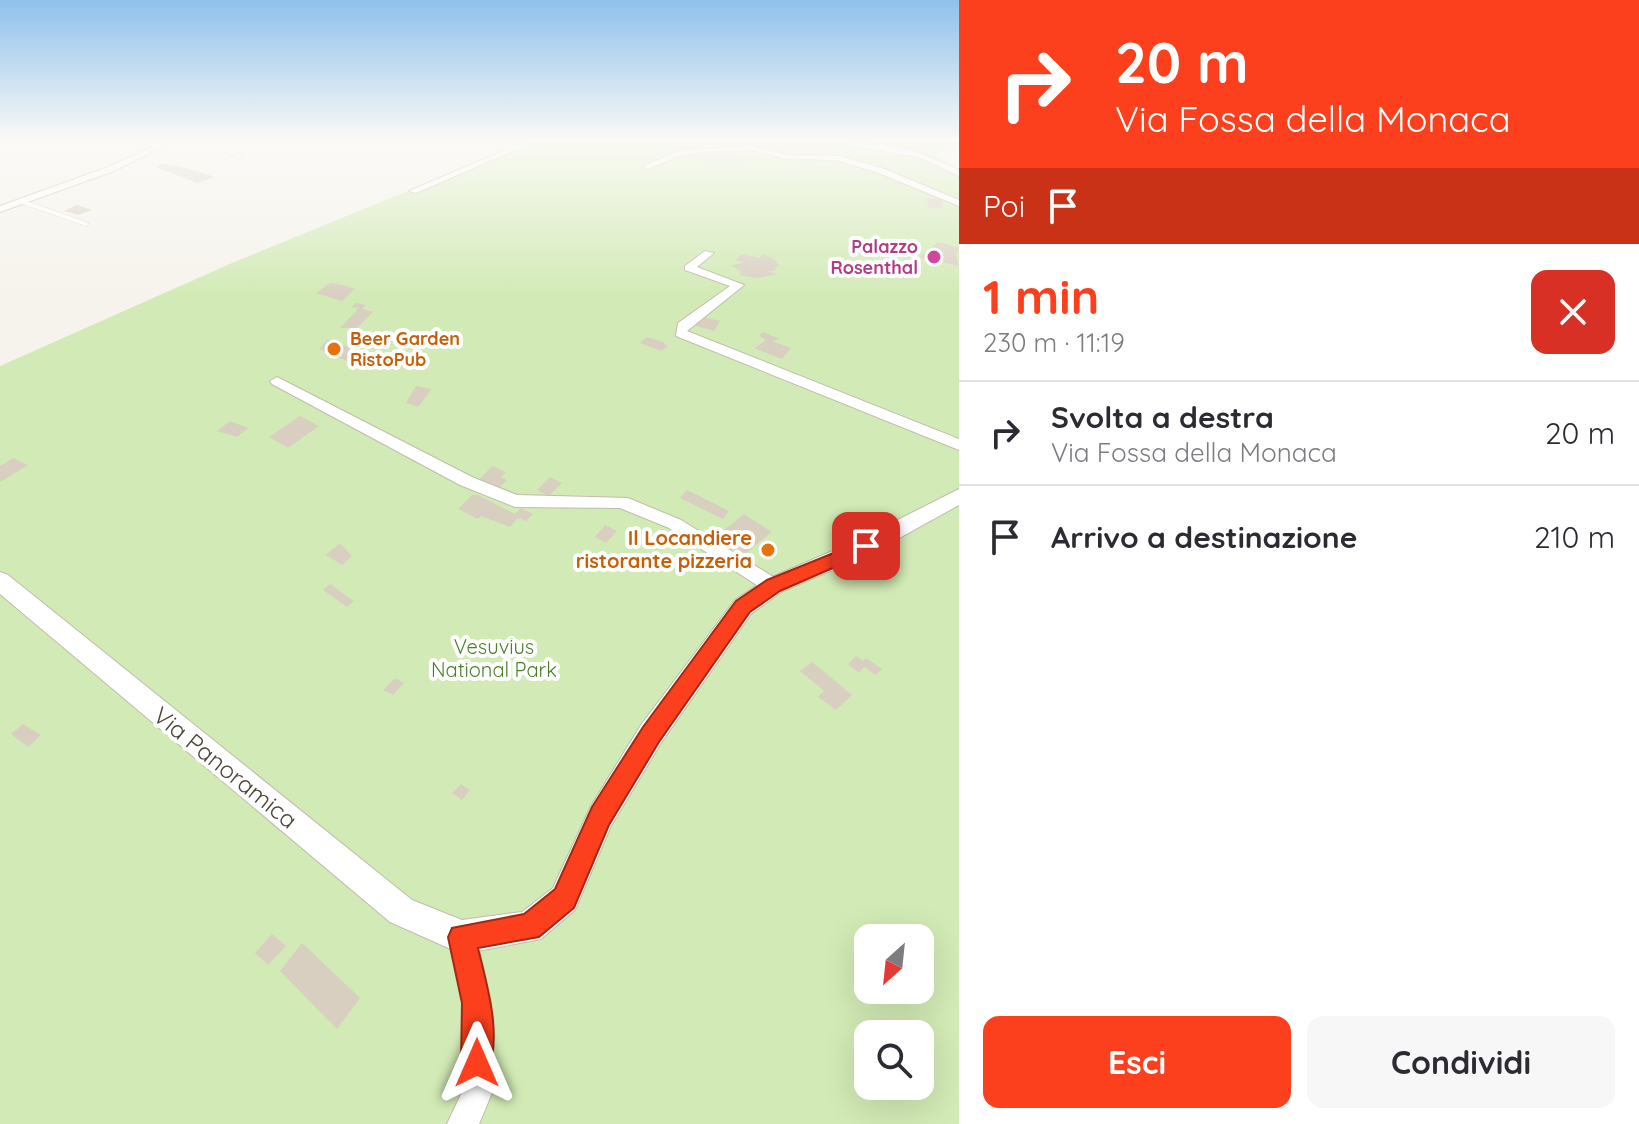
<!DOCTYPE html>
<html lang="it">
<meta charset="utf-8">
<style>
:root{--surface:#fff;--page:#f7f7f7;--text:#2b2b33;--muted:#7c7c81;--line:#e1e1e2;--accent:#fc3f1d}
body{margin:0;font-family:Quicksand,sans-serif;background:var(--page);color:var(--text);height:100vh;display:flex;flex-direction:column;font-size:30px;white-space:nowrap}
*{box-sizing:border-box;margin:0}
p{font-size:26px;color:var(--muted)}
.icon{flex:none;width:44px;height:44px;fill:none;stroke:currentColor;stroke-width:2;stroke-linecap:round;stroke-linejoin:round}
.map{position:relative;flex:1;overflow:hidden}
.panel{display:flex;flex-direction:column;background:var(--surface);width:680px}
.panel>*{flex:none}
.hud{background:#fc3f1d;color:#fff;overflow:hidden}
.needle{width:52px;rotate:207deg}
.tools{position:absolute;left:854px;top:924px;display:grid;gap:16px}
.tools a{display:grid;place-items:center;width:80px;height:80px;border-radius:16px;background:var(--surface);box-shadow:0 8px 32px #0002;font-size:40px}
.pin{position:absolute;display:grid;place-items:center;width:68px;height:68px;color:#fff;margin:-34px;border-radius:16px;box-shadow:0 4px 12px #0006}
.me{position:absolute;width:88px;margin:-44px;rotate:0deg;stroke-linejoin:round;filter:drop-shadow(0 0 6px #0008)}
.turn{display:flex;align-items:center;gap:28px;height:168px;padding:0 24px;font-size:36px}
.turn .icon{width:104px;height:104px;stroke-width:2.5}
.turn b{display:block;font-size:56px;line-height:68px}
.then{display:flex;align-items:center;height:76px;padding:0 24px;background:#0003;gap:16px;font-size:30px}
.round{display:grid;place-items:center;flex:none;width:84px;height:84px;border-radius:16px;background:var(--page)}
.head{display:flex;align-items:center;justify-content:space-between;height:136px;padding:0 24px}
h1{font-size:48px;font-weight:700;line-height:60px;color:var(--accent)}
.primary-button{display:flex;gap:16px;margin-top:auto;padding:16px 24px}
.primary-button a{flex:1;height:92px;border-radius:16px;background:var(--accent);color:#fff;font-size:32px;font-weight:700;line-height:92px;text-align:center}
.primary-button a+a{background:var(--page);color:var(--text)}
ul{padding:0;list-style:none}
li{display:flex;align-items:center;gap:24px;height:104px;padding:0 24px;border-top:2px solid var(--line)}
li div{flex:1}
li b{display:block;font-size:30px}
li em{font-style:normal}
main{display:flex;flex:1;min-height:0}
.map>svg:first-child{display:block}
.green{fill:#d2eab5;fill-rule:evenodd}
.building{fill:#d8cfc1}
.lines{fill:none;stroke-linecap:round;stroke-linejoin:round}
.service-casing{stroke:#c2bbae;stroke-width:5}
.minor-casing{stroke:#c2bbae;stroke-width:2}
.tertiary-casing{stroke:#c2bbae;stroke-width:2}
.service{stroke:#fff;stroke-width:4}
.minor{fill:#fff;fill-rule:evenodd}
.tertiary{fill:#fff;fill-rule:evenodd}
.route{fill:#fc3f1d;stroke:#a42913;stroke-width:2}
.hotel-dot{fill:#d1479c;stroke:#fff;stroke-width:3}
.food-dot{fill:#e8710a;stroke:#fff;stroke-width:3}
.labels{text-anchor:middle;stroke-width:8;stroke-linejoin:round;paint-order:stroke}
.far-hotel-label{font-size:18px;font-weight:bold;fill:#b23c85;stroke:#fff;text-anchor:end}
.far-food-label{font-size:18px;font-weight:bold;fill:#c56008;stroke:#fff;text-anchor:start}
.food-label{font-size:20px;font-weight:bold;fill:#c56008;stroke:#fff;text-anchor:end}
.park-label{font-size:20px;fill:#4a7f2a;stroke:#fff}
.near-street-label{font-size:24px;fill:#4b4439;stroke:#fff}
</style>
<main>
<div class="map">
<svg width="959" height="1124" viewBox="0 0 959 1124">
<rect width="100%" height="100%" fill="#f6f3ec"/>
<path class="green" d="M527,142h432v7l-12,-1 -12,8 24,14v954h-959v-758l232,-103zM868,938h52v52h-52zM868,1034h52v52h-52z"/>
<g class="building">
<polygon points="712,151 719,156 739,157 747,162 709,162 686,153"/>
<polygon points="161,164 179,166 215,177 197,183 156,167"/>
<polygon points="927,198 942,200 943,209 928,207"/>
<polygon points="77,205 92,210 78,215 64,211"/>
<polygon points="938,242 959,248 956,254 959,266 920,257"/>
<polygon points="742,254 759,258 763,254 774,259 779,265 774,271 766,271 777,274 758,278 739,275 742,272 731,265 743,263 736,260"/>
<polygon points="330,283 343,285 355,289 342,301 316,293"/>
<polygon points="356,303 366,305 362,309 373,312 357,328 340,328 359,308 351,307"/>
<polygon points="699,316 720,321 714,331 693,325"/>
<polygon points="763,332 780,339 772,341 791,348 782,359 754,348 764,342 765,339 759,336"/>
<polygon points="647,337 663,342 668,347 661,351 640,343"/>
<polygon points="328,339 382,361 361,367 319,349"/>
<polygon points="416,386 432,389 418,407 406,403"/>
<polygon points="300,416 319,426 288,448 269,437"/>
<polygon points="230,421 248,428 237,437 217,431"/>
<polygon points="13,458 28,465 0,482 0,466"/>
<polygon points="492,466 506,472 501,477 507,480 500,487 480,479"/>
<polygon points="550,477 562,483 549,496 537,490"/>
<polygon points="687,490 729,511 723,519 680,498"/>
<polygon points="472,495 478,495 515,514 521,508 533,514 526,521 518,518 510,527 481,516 478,519 458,509"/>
<polygon points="744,514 772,532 745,554 717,536"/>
<polygon points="605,525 617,531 606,543 595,537"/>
<polygon points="340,543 352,556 342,565 326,555"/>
<polygon points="330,584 354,601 347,607 323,590"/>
<polygon points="856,656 863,661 866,658 882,669 876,675 864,667 859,673 848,664"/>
<polygon points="812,662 852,695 836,710 818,697 824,691 800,671"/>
<polygon points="395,678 404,683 393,695 383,690"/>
<polygon points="23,724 41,735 28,747 11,734"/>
<polygon points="461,784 470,790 462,800 452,793"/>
<polygon points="272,934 286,946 268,965 255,953"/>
<polygon points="302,943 360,998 337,1029 280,971"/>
</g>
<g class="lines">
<g class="service-casing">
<g id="service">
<polyline points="141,142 160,145"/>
<polyline points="207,142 240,157"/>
<polyline points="20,201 86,224"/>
</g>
</g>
<g class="minor-casing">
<g id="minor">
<polygon points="163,142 172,142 114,171 0,212 0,206 108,167"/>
<polygon points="524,142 534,142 416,193 409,191"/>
<path d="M836,142c41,-3 86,10 123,28v6l-38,-18z"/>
<polygon points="751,146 787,155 839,156 882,168 959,200 959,206 876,172 836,160 787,159 751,150 712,151 681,155 648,169 644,166 679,151"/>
<polygon points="705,251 714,253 697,267 744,285 687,331 959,439 959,450 676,336 678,323 730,286 685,270 685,266"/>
<polygon points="277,377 472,477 517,495 628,498 681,520 780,581 782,586 780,591 766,591 669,528 620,508 515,507 460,485 272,384 270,381"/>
<polygon points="462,923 472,927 476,937 491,1003 492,1093 479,1124 447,1124 462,1092 463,1003 448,937 452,927"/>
</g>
</g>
<g class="tertiary-casing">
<polygon id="tertiary" points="959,489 959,505 874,552 781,592 751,614 661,743 611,826 575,910 541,939 462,954 390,922 0,594 0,572 8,575 412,900 462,920 522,912 553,888 591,806 641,725 735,600 765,580 858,540"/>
</g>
<use href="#service" class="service"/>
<use href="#minor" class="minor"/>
<use href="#tertiary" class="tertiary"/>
</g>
<linearGradient id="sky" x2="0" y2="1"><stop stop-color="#8fc1ec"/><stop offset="0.47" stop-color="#fbfaf6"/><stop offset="1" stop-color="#fbfaf6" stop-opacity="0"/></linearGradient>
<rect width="959" height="299" fill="url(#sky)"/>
<path class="route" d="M866,540l9,6 -3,5 -92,40 -30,21 -91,130 -50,83 -35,83 -35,29 -61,11c9,38 25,88 9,126l-10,4 -11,-4 -5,-11 1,-60 -14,-66 4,-9 72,-14 31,-25 37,-82 51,-80 93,-126 31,-21z"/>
<circle class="hotel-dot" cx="934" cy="257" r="8"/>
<g class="food-dot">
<circle cx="334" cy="349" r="8"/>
<circle cx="768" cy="550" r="8"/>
</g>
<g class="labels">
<g class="far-hotel-label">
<text x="918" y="253">Palazzo<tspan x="918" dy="21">Rosenthal</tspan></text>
</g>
<g class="far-food-label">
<text x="350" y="345">Beer Garden<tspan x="350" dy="21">RistoPub</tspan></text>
</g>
<g class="food-label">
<text x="752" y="545">Il Locandiere<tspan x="752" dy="23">ristorante pizzeria</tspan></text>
</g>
<g class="park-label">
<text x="494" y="654">Vesuvius<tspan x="494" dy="23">National Park</tspan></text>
</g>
<g class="near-street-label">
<text transform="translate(225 768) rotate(39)" y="8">Via Panoramica</text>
</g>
</g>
</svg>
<div class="tools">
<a><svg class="needle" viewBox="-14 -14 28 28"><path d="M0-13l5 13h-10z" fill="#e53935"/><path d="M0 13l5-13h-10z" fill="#7c7c81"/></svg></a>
<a><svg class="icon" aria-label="search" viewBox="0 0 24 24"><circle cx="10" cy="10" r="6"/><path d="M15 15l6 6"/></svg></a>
</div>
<div class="pin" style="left:866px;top:546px;background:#d93025"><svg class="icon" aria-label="arrive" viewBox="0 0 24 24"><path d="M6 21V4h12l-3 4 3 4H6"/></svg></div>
<svg class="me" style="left:477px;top:1063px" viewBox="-20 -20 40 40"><path d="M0-17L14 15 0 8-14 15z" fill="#fc3f1d" stroke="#fff" stroke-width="4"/></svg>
</div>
<section class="panel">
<div class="hud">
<div class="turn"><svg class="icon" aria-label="right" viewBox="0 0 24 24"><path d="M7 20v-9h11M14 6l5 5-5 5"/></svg><div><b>20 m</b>Via Fossa della Monaca</div></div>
<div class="then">Poi<svg class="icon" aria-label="arrive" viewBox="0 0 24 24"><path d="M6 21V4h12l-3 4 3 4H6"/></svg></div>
</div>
<div class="head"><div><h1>1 min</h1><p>230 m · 11:19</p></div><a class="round" style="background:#d93025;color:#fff"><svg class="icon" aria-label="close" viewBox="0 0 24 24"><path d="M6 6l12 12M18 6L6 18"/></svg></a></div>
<ul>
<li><svg class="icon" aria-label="right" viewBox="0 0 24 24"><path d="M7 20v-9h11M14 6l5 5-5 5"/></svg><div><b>Svolta a destra</b><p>Via Fossa della Monaca</p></div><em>20 m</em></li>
<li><svg class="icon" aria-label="arrive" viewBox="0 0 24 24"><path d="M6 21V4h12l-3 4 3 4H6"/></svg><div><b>Arrivo a destinazione</b></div><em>210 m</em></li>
</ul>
<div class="primary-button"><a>Esci</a><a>Condividi</a></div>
</section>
</main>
